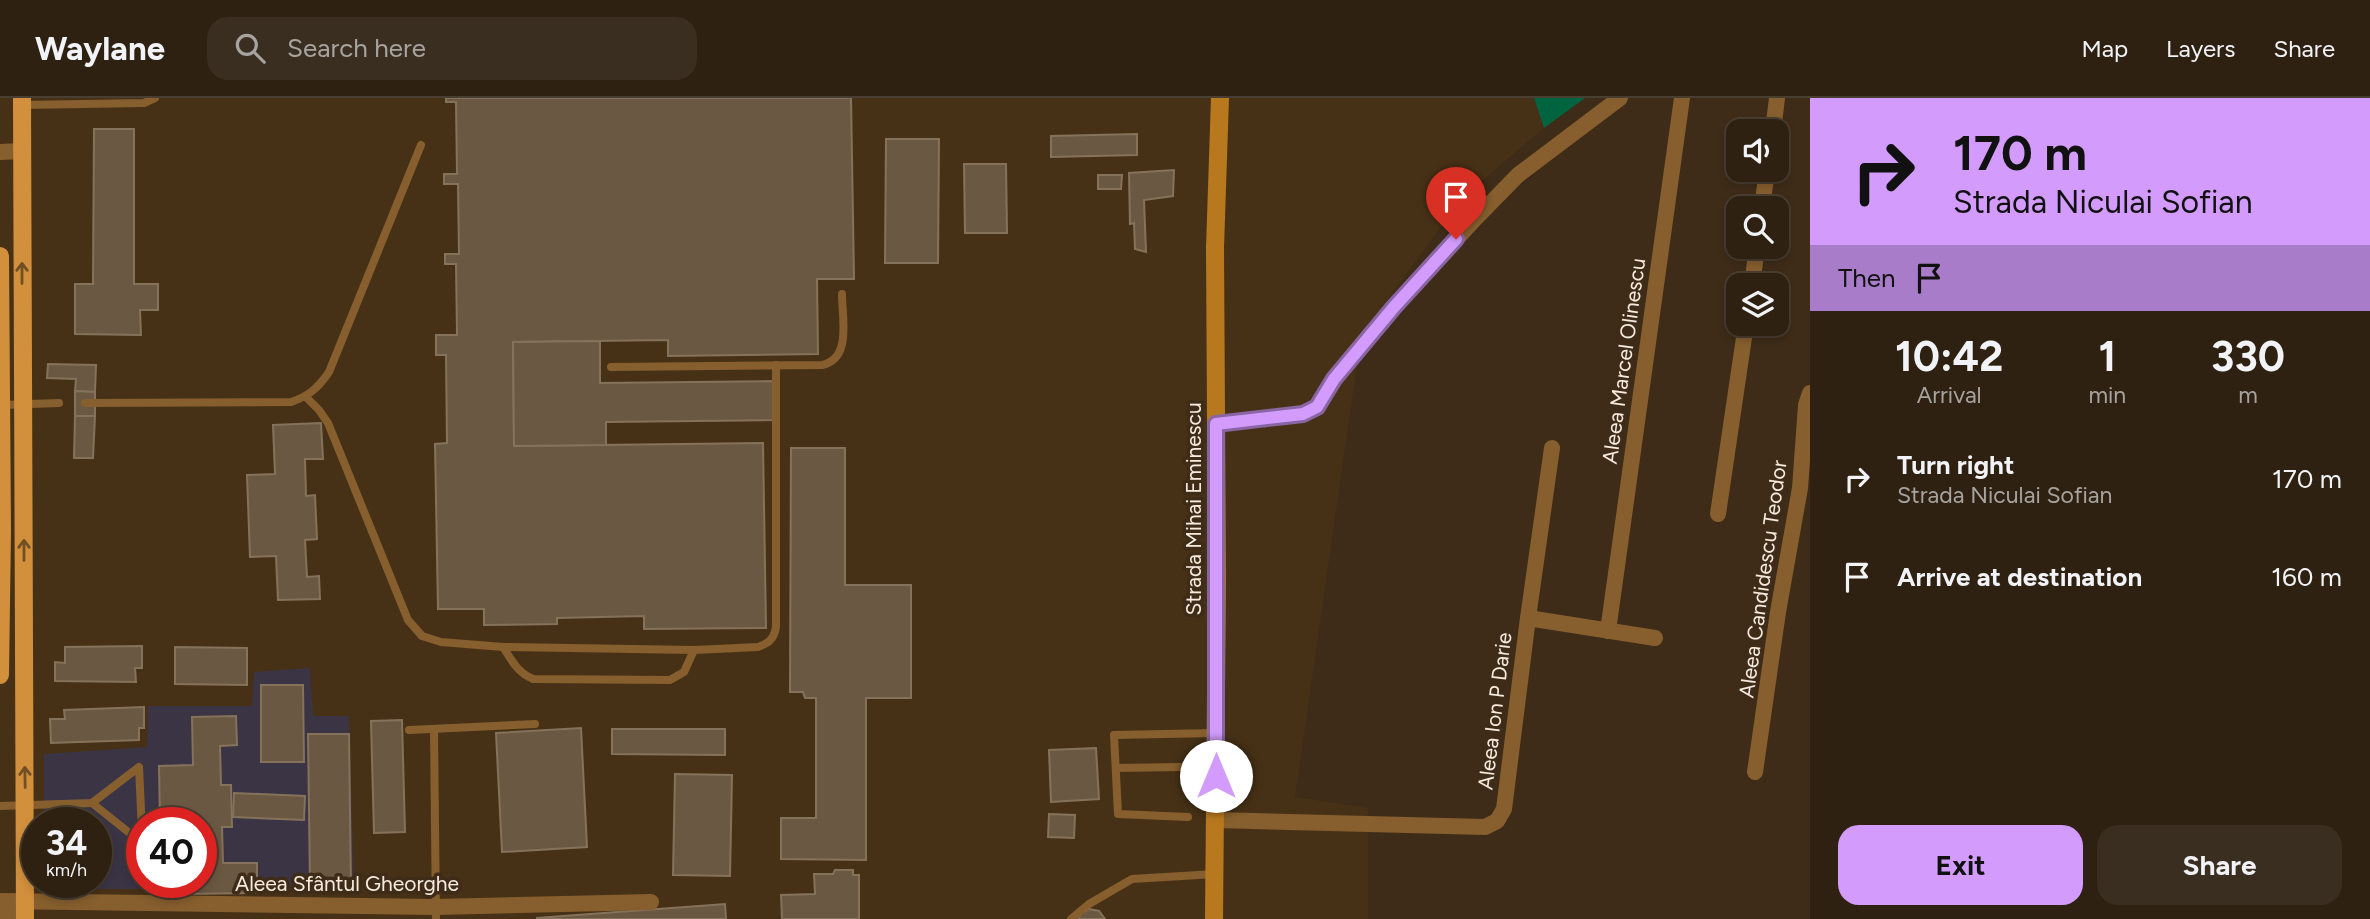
<!DOCTYPE html>
<meta charset="utf-8">
<style>
:root{--surface:#2e2112;--page:#3a2e20;--text:#f1f3f6;--muted:#a7a39f;--line:#493e32;--accent:#d39cfc}
body{margin:0;font-family:Figtree,sans-serif;background:var(--page);color:var(--text);height:100vh;display:flex;flex-direction:column;font-size:26px;white-space:nowrap}
*{box-sizing:border-box;margin:0}
p{font-size:23px;color:var(--muted)}
.icon{flex:none;width:38px;height:38px;fill:none;stroke:currentColor;stroke-width:2;stroke-linecap:round;stroke-linejoin:round}
.map{position:relative;flex:1;overflow:hidden}
.drawer{display:flex;flex-direction:column;background:var(--surface);width:560px}
.drawer>*{flex:none}
.guide{background:#d39cfc;color:#111;overflow:hidden}
.fabs{position:absolute;left:1726px;top:21px;display:grid;gap:14px}
.fabs a{display:grid;place-items:center;width:63px;height:63px;border-radius:14px;background:var(--surface);box-shadow:0 4px 10px #0003,0 0 0 2px var(--line);font-size:35px}
.speed{position:absolute;left:21px;top:709px;display:flex;gap:14px;font-size:35px;font-weight:700;text-align:center}
.speed>*{display:grid;place-content:center;width:91px;height:91px;border-radius:50%;background:var(--surface);box-shadow:0 4px 10px #0003,0 0 0 2px var(--line);line-height:1}
.speed small{font-size:18px;font-weight:400}
.speed .limit{border:10px solid #d22;background:#fff;color:#111}
.pin{position:absolute;display:grid;place-items:center;width:60px;height:60px;color:#fff;margin:-72px -30px;border-radius:50% 50% 50% 0;rotate:-45deg;box-shadow:0 0 7px #0007}
.pin .icon{rotate:45deg}
.me{position:absolute;width:77px;margin:-38px;rotate:0deg;stroke-linejoin:round;filter:drop-shadow(0 0 5px #0008)}
.turn{display:flex;align-items:center;gap:24px;height:147px;padding:0 28px;font-size:32px}
.turn .icon{width:91px;height:91px;stroke-width:2.5}
.turn b{display:block;font-size:49px;line-height:60px}
.then{display:flex;align-items:center;height:66px;padding:0 28px;background:#0003;gap:14px;font-size:26px}
.eta{display:flex;justify-content:space-evenly;align-items:center;height:119px;text-align:center}
.eta b{font-size:42px;font-weight:700;line-height:49px}
.primary-button{display:flex;gap:14px;margin-top:auto;padding:14px 28px}
.primary-button a{flex:1;height:80px;border-radius:21px;background:var(--accent);color:#111;font-size:28px;font-weight:700;line-height:80px;text-align:center}
.primary-button a+a{background:var(--page);color:var(--text)}
ul{padding:0;list-style:none}
li{display:flex;align-items:center;gap:21px;height:98px;padding:0 28px}
li div{flex:1}
li b{display:block;font-size:26px}
li em{font-style:normal}
header{display:flex;align-items:center;gap:42px;box-sizing:border-box;height:98px;padding:0 35px;background:var(--surface);border-bottom:2px solid var(--line)}
header strong{font-size:33px}
nav{display:flex;gap:38px;margin-inline-start:auto;font-size:24px}
.search{width:490px;height:63px;background:var(--page);display:flex;align-items:center;gap:18px;box-sizing:border-box;padding:0 24px;border-radius:21px;color:var(--muted);font-size:26px}
main{display:flex;flex:1;min-height:0}
.map>svg:first-child{display:block}
.built{fill:#473116;fill-rule:evenodd}
.medical{fill:#3b3445;fill-rule:evenodd}
.green{fill:#016441}
.building{fill:#6a5842;stroke:#85725b;stroke-width:2}
.lines{fill:none;stroke-linecap:round;stroke-linejoin:round}
.lane{stroke:#875f2e;stroke-width:8}
.street{stroke:#875f2e;stroke-width:16}
.secondary{stroke:#b8781e;stroke-width:18}
.primary{stroke:#d2903c;stroke-width:18}
.oneway{stroke:#724f25}
.route-casing{stroke:#8965a4;stroke-width:18}
.route{stroke:#d39cfc;stroke-width:12}
.labels{text-anchor:middle;stroke-width:7;stroke-linejoin:round;paint-order:stroke}
.street-label{font-size:21px;fill:#f7ebdf;stroke:#3e2c18}
</style>
<header>
<strong>Waylane</strong>
<div class="search"><svg class="icon" aria-label="search" viewBox="0 0 24 24"><circle cx="10" cy="10" r="6"/><path d="M15 15l6 6"/></svg>Search here</div>
<nav><a>Map</a><a>Layers</a><a>Share</a></nav>
</header>
<main>
<div class="map">
<svg width="1810" height="821" viewBox="0 0 1810 821">
<rect width="100%" height="100%" fill="#3e2c18"/>
<path class="built" d="M0,0h1534l10,30 -82,70 -101,138 -66,461 73,11v111h-1368zM37,724h59v60h-59zM142,724h59v60h-59z"/>
<path class="medical" d="M310,570l3,48h36l5,173h-265v-7h7v-60h-9l-1,-8 -42,1v-61l103,-7 1,-41h104l2,-34zM142,724h59v60h-59z"/>
<polygon class="green" points="1534,0 1585,0 1544,30"/>
<g class="building">
<polygon points="446,0 851,0 854,181 817,181 818,256 668,258 668,242 513,244 514,348 763,345 766,530 644,531 644,518 557,520 557,526 484,527 484,511 438,511 435,346 447,345 446,257 436,257 436,237 457,237 456,166 445,166 445,156 459,156 458,86 444,86 444,76 457,76 456,4 446,4"/>
<polygon points="94,31 134,31 134,186 158,186 158,212 140,212 141,237 75,236 75,186 93,186"/>
<polygon points="1137,36 1137,57 1051,59 1051,38"/>
<polygon points="886,41 939,41 938,165 885,165"/>
<polygon points="964,66 1006,66 1007,135 965,135"/>
<polygon points="1174,72 1173,98 1144,102 1146,154 1135,151 1134,125 1130,126 1129,75"/>
<polygon points="1098,77 1122,77 1121,91 1098,91"/>
<polygon points="600,243 600,285 776,283 776,322 606,324 606,347 514,348 513,244"/>
<polygon points="48,266 96,267 95,294 75,293 76,281 47,280"/>
<polygon points="75,293 95,294 95,318 75,318"/>
<polygon points="75,318 95,318 93,360 74,360"/>
<polygon points="321,325 323,361 305,361 306,398 315,397 317,441 305,442 307,479 319,478 320,501 278,502 276,458 250,459 247,377 275,376 273,327"/>
<polygon points="791,350 845,350 845,487 911,487 911,600 866,600 866,762 781,761 781,720 816,720 816,600 805,600 803,594 790,594"/>
<polygon points="142,548 142,570 135,570 136,584 55,583 55,564 65,565 65,549"/>
<polygon points="175,549 247,550 247,587 175,586"/>
<polygon points="261,587 303,587 304,664 261,664"/>
<polygon points="144,609 144,630 139,630 139,642 51,645 50,621 65,621 64,612"/>
<polygon points="236,618 237,647 220,648 221,687 231,687 232,729 222,729 223,765 257,765 257,795 184,796 184,784 201,784 201,724 160,724 159,668 193,667 192,619"/>
<polygon points="402,622 405,734 374,735 371,623"/>
<polygon points="581,630 587,749 502,754 496,635"/>
<polygon points="612,631 725,631 725,657 612,656"/>
<polygon points="308,636 349,636 351,788 310,788"/>
<polygon points="1096,650 1099,701 1051,704 1049,652"/>
<polygon points="675,676 732,677 730,778 673,777"/>
<polygon points="234,695 305,698 304,722 233,719"/>
<polygon points="1049,716 1075,717 1074,740 1048,739"/>
<polygon points="835,772 853,772 853,777 859,777 859,821 782,821 781,797 815,796 814,776 833,776"/>
<polygon points="725,806 726,821 537,821 537,820"/>
<polygon points="1089,811 1099,813 1105,821 1078,821 1081,816"/>
</g>
<g class="lines">
<g class="lane">
<polyline points="22,7 144,5 155,0"/>
<path d="M611,269l211,-2c30,-6 20,-47 20,-71"/>
<path d="M306,299l13,13 9,13 80,197 14,16 19,6 62,5 191,3 64,-3c11,-4 16,-8 18,-20v-262"/>
<path d="M85,305l206,-1c18,-6 27,-14 38,-30l92,-227"/>
<polyline points="2,307 59,305"/>
<path d="M503,549c9,14 15,26 30,32l137,1 14,-8 10,-22"/>
<polyline points="434,631 436,821"/>
<polyline points="409,632 535,626"/>
<polyline points="1116,670 1180,669"/>
<polyline points="92,705 142,745"/>
<polyline points="0,708 92,705 139,669 142,734"/>
<polyline points="1188,719 1118,716 1114,637 1216,635"/>
<polyline points="1071,821 1089,806 1132,781 1215,776"/>
</g>
<g class="street">
<polyline points="1773,33 1777,0"/>
<polyline points="0,54 22,53"/>
<polyline points="1762,110 1767,72"/>
<polyline points="1752,187 1757,149"/>
<polyline points="1216,326 1303,316 1317,309 1334,280 1394,209 1472,124 1518,77 1620,0"/>
<polyline points="1718,416 1746,226"/>
<polyline points="1528,520 1552,350"/>
<polyline points="1608,533 1682,0"/>
<polyline points="1755,674 1778,514 1800,390 1806,307 1810,295"/>
<polyline points="1216,722 1485,729 1497,723 1504,711 1528,520 1655,540"/>
<polyline points="0,803 435,809 651,804"/>
<polyline points="0,819 25,819"/>
</g>
<polyline class="secondary" points="1214,821 1217,483 1215,150 1220,0"/>
<g class="primary">
<polyline points="22,0 25,821"/>
<polyline points="0,158 2,432 0,577"/>
</g>
</g>
<defs><path id="oneway-shaft" d="M-6 0H5M1.5-3L5.5 0L1.5 3" fill="none" stroke-width="1.6" stroke-linecap="round" stroke-linejoin="round" transform="scale(1.75)"/></defs>
<g class="oneway">
<use href="#oneway-shaft" transform="translate(22 175) rotate(-90)"/>
<use href="#oneway-shaft" transform="translate(24 452) rotate(-90)"/>
<use href="#oneway-shaft" transform="translate(25 679) rotate(-91)"/>
</g>
<g class="lines">
<g class="route-casing">
<polyline id="route" points="1216,678 1216,326 1303,316 1317,309 1334,281 1394,209 1456,141"/>
</g>
<use href="#route" class="route"/>
</g>
<g class="labels">
<g class="street-label">
<text transform="translate(1624 263) rotate(-82)" y="7">Aleea Marcel Olinescu</text>
<text transform="translate(1194 411) rotate(-90)" y="7">Strada Mihai Eminescu</text>
<text transform="translate(1763 481) rotate(-82)" y="7">Aleea Candidescu Teodor</text>
<text transform="translate(1495 613) rotate(-83)" y="7">Aleea Ion P Darie</text>
<text x="347" y="793">Aleea Sfântul Gheorghe</text>
</g>
</g>
</svg>
<div class="fabs">
<a><svg class="icon" aria-label="sound" viewBox="0 0 24 24"><path d="M4 9h4l5-4v14l-5-4H4zM17 9q2 3 0 6"/></svg></a>
<a><svg class="icon" aria-label="search" viewBox="0 0 24 24"><circle cx="10" cy="10" r="6"/><path d="M15 15l6 6"/></svg></a>
<a><svg class="icon" aria-label="layers" viewBox="0 0 24 24"><path d="M12 4l9 5-9 5-9-5zM3 14l9 5 9-5"/></svg></a>
</div>
<div class="speed"><div>34<small>km/h</small></div><div class="limit">40</div></div>
<div class="pin" style="left:1456px;top:141px;background:#d93025"><svg class="icon" aria-label="arrive" viewBox="0 0 24 24"><path d="M6 21V4h12l-3 4 3 4H6"/></svg></div>
<svg class="me" style="left:1216px;top:678px" viewBox="-20 -20 40 40"><circle r="19" fill="#fff"/><path d="M0-13L10 11 0 6-10 11z" fill="#d39cfc"/></svg>
</div>
<section class="drawer">
<div class="guide">
<div class="turn"><svg class="icon" aria-label="right" viewBox="0 0 24 24"><path d="M7 20v-9h11M14 6l5 5-5 5"/></svg><div><b>170 m</b>Strada Niculai Sofian</div></div>
<div class="then">Then<svg class="icon" aria-label="arrive" viewBox="0 0 24 24"><path d="M6 21V4h12l-3 4 3 4H6"/></svg></div>
</div>
<div class="eta">
<div><b>10:42</b><p>Arrival</p></div>
<div><b>1</b><p>min</p></div>
<div><b>330</b><p>m</p></div>
</div>
<ul>
<li><svg class="icon" aria-label="right" viewBox="0 0 24 24"><path d="M7 20v-9h11M14 6l5 5-5 5"/></svg><div><b>Turn right</b><p>Strada Niculai Sofian</p></div><em>170 m</em></li>
<li><svg class="icon" aria-label="arrive" viewBox="0 0 24 24"><path d="M6 21V4h12l-3 4 3 4H6"/></svg><div><b>Arrive at destination</b></div><em>160 m</em></li>
</ul>
<div class="primary-button"><a>Exit</a><a>Share</a></div>
</section>
</main>
